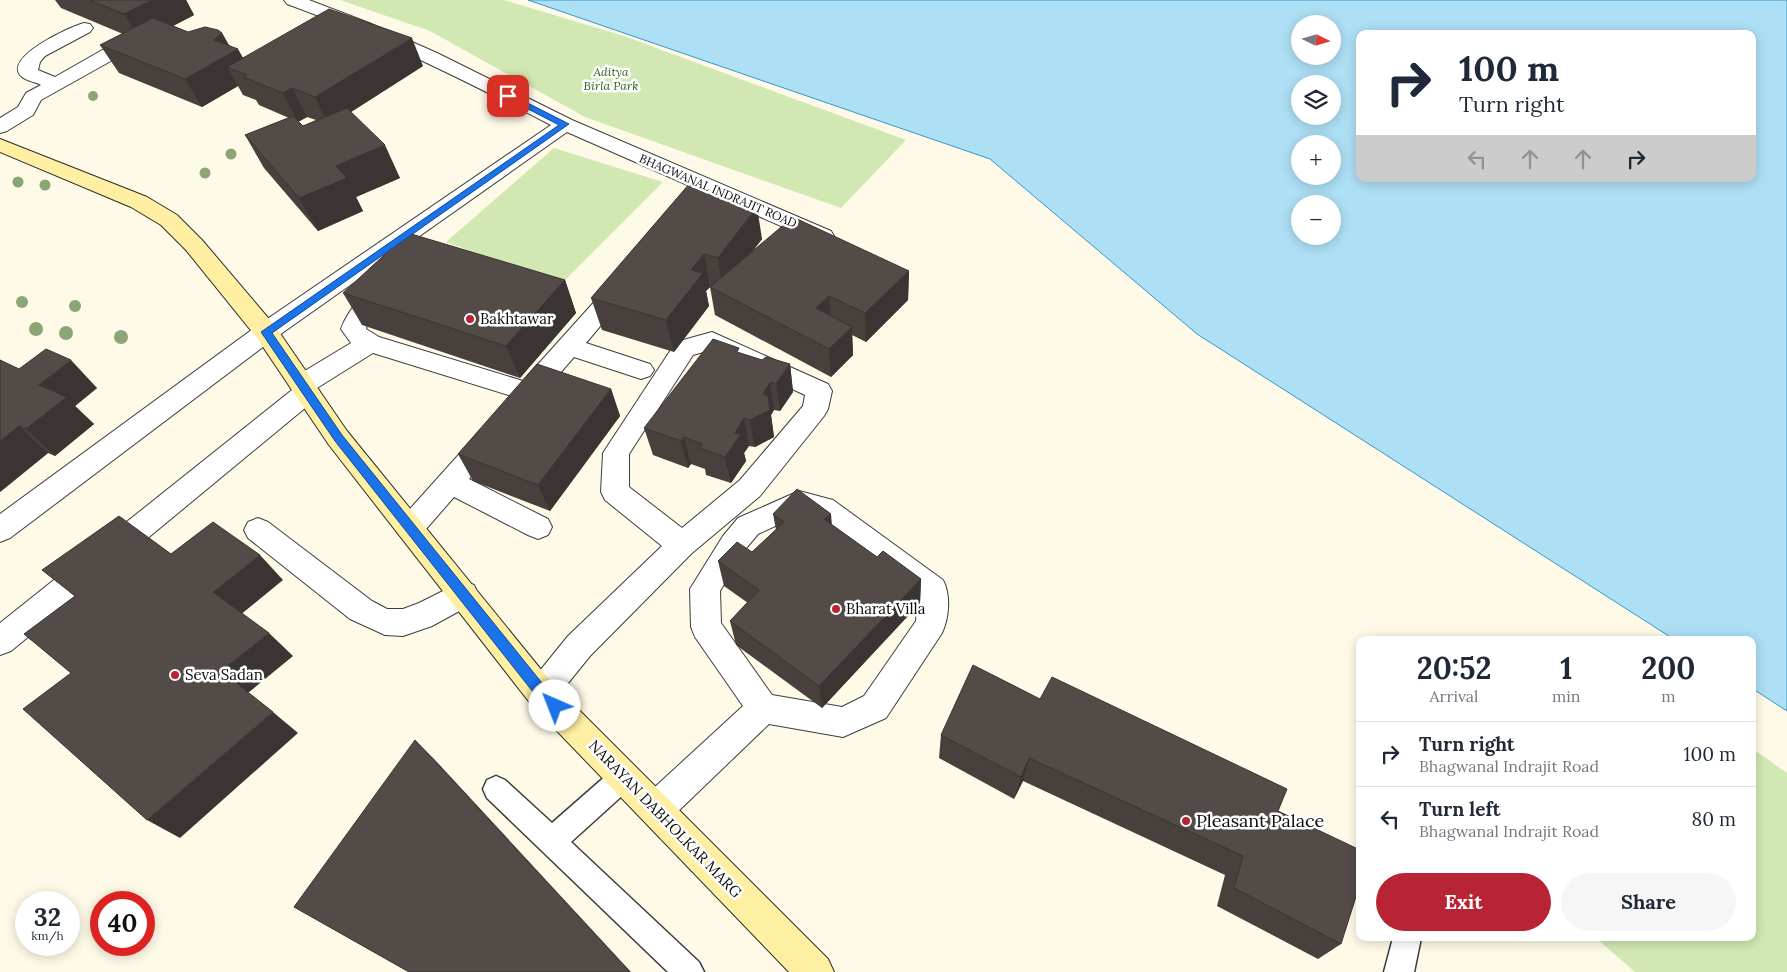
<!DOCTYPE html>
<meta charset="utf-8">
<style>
:root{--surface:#fff;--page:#f6f6f7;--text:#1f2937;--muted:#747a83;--line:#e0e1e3;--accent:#b82434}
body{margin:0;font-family:Lora,serif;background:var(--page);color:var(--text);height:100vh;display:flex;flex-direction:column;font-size:19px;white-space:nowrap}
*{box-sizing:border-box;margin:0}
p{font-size:16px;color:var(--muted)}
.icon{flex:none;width:28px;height:28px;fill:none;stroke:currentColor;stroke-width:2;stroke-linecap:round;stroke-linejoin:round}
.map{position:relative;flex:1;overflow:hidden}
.panel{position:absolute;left:1356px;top:636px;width:400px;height:305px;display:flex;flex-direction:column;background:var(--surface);border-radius:10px;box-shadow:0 2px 12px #0003}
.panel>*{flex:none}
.hud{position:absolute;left:1356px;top:30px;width:400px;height:152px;border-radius:10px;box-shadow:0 2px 12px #0003;background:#fff;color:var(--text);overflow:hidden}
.needle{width:32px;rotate:95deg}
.fabs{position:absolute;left:1291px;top:15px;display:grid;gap:10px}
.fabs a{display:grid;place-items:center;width:50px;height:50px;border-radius:50%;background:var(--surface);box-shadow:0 2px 12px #0003;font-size:25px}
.speed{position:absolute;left:15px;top:891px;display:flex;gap:10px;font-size:25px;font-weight:700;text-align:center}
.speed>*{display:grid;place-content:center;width:65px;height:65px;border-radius:50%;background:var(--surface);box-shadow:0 2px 12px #0003;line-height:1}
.speed small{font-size:12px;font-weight:400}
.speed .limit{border:8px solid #d22;background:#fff;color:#111}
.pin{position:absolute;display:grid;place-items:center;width:42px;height:42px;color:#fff;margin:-21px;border-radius:10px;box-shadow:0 2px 8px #0006}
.me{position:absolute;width:55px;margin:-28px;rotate:316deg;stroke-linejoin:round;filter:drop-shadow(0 0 4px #0008)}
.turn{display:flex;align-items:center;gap:18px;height:105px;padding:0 20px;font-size:22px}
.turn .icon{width:65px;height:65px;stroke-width:2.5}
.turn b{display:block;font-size:35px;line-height:42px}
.lanes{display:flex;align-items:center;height:48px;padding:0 20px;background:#0003;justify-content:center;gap:25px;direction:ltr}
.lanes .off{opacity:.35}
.eta{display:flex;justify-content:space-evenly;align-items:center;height:85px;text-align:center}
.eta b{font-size:30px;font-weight:700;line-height:35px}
.action{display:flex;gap:10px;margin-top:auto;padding:10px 20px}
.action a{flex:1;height:58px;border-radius:30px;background:var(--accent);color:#fff;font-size:20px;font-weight:700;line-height:58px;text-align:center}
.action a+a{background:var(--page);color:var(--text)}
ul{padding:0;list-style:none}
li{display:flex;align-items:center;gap:15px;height:65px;padding:0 20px;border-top:1px solid var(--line)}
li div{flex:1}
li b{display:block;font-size:19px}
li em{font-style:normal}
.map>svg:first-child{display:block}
.green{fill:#d1e8b2}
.water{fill:#addff5;stroke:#3498cc;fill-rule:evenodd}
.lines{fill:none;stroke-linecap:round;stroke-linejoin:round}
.lane-casing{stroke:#3d3d3d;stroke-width:3}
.street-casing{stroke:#3d3d3d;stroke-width:2}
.secondary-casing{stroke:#2c2c2c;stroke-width:2}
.lane{fill:#fff;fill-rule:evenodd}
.street{fill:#fff;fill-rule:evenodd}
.secondary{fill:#ffefa2;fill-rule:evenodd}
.tree{fill:#8ca577}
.wall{fill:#47403d;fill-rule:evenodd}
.shaded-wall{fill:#3a3432}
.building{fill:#534b47;stroke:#3a3432}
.route{fill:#1a73e8;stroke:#114b97}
.poi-dot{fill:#b82434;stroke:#fff;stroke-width:2}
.labels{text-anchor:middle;stroke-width:5;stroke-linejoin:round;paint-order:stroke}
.far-park-label{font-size:12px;font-style:italic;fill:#2e601c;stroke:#fff}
.far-street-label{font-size:12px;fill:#0a0a0a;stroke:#fff}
.poi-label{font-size:15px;fill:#0a0a0a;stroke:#fff;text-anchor:start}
.street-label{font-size:15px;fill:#0a0a0a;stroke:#fff}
.near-poi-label{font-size:18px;fill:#0a0a0a;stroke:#fff;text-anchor:start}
</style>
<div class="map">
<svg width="1787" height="972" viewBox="0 0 1787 972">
<rect width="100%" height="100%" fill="#fff9e7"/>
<g class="green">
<polygon points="340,0 504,0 624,36 906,140 841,208 585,117 430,31"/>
<polygon points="554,148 663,182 561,284 446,242"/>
<polygon points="1753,749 1787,773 1787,972 1635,972 1596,938 1752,938"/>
</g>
<path class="water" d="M528,0h1259v711l-34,-22 -1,-49h-77l-478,-306 -207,-175zM1300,24h32v32h-32zM1360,34h392v145h-392zM1300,84h32v32h-32zM1300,144h32v32h-32zM1300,204h32v32h-32z"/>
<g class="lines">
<g class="lane-casing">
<g id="lane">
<polygon points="625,763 634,767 638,776 634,785 571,842 699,962 704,972 668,972 487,798 483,789 487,780 496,776 505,780 552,823 616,767"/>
<polygon points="1393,938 1421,938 1414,972 1384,972"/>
</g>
</g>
<g class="street-casing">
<g id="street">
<path d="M284,0h25l60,23 68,30 135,67 259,111 3,5 -3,5 -8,2 -8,-2 -248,-109 -292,206 -265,200 -10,4v-28l257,-188 294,-201c-87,-45 -173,-88 -264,-121z"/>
<path d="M84,23l6,1 3,4 -3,4 -45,24 -5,6 -2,8 17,7 49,-28 7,-2 7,2 2,4 -2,4 -77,43 -8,15 -26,16 -7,2v-15l18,-11 8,-14 15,-8c-5,-3 -14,-4 -19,-8 -22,-19 50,-51 62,-54z"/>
<path d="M621,279l8,2 4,6 -47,56 64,21 4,6 -4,6 -9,3 -67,-22 -40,46 -9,3 -9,-3 -4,-7 -139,-43 -56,35 3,4 -4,7 -305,252 -11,4v-32l292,-233 -3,-5 4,-7 58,-35 -10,-14c7,-20 30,-48 52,-42l4,6c-9,14 -28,19 -31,36l13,8 144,44 90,-100z"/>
<path d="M712,332l116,52 4,7 -4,18 -4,7 -64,80 -68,57 -102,103 -38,47 -11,5 -11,-5 -5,-10 5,-10 38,-47 94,-90 -57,-46 -4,-8 2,-39 73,-111zM710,350l95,45 -2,11 -63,74 -58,48 -53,-41v-33l64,-99z"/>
<polygon points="489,428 498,431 502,438 469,479 548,519 552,527 548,535 538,539 528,535 454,497 420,536 410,540 400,536 396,528 400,520 480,431"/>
<path d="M799,491l34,9 110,80c8,15 6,38 -1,53l-56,85 -43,19 -74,-13 -101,97 -12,5 -12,-5 -5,-12 5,-12 99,-91 -48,-69 -4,-10 -1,-38 33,-53 15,-18zM801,514l14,3 103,77 -2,27 -52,75 -22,11 -70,-12 -51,-72 -1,-32 23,-39 15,-18z"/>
<polygon points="258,518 268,522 372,601 387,609 403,609 419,603 463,581 474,585 478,594 474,603 432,626 403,636 385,635 350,619 248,538 244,530 248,522"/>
</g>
</g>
<g class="secondary-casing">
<polygon id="secondary" points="0,139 147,197 177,215 202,240 275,326 347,431 552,683 828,959 834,972 789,972 530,703 329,445 257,338 186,250 161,225 131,207 0,152"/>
</g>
<use href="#lane" class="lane"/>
<use href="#street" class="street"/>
<use href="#secondary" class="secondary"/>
</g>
<g class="tree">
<circle cx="93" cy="96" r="5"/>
<circle cx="231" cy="154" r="5.5"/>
<circle cx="205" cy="173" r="5.5"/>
<circle cx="18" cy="182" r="5.5"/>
<circle cx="45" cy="185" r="5.5"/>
<circle cx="22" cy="302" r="6"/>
<circle cx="75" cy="306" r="6"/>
<circle cx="36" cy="329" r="7"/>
<circle cx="66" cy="333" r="7"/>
<circle cx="121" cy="337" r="7"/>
</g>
<g class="wall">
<path d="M55,0h131l8,15 -21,11 15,6 34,1 7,12 14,13 180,8 -72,46 49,66 -44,19 7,14 -45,20 -54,-63 -19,-33 44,-17 -30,-13 -3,-5 -13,-5 -5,-9 -36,21 -83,-34 -19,-28 23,-11 -62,-26zM307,117l9,3 -13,6 -5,-4z"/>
<polygon points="707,191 762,239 753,250 909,271 908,300 866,342 852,335 853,355 831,377 715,315 710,287 706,291 709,306 674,352 602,330 591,298"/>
<polygon points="565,280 576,313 520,378 362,325 343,293"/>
<polygon points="740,353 762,360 790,364 793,392 780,411 774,410 771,415 774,437 755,447 749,446 744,453 746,461 731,483 706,475 705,469 691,464 688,468 653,455 644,428"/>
<polygon points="19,369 97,388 75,406 94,424 55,456 48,453 0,492"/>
<polygon points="611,389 620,416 550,511 473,481 458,454"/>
<polygon points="773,514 832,525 877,557 921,579 920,603 822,708 736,645 730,621 748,603 724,586 718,561 752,552 776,530"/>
<polygon points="1040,699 1278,811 1341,944 1318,959 1217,906 1225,875 1023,781 1014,799 939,758 941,735"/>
</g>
<g class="shaded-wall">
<polygon points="152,0 186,0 194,15 142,42 124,14"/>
<polygon points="222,33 232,52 238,49 254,77 227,67 238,86 202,107 185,79 214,40"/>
<polygon points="412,38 423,66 329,126 315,97"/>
<polygon points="292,88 307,117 298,122 283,93"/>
<polygon points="385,145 400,178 356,197 363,211 318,231 299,198 336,166"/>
<polygon points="757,207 762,239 723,290 718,258"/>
<polygon points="704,254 710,287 706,291 709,306 674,352 666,320 691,270"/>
<polygon points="909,271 908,300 866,342 865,313"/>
<polygon points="565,280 576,313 520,378 506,346"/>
<polygon points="829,296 831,324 816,308"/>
<polygon points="852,327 853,355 831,377 829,349"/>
<polygon points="71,360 97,388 75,406 94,424 55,456 26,429 39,385"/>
<polygon points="790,364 793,392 780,411 776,384"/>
<polygon points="770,382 774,410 771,415 774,437 755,447 750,420"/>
<polygon points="611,389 620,416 550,511 538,485"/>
<polygon points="744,418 749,446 744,453 746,461 731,483 725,457 735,433"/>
<polygon points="19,426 48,453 0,492 0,441"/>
<polygon points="684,437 691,464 688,468 681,441"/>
<polygon points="831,514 833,539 824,519"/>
<polygon points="260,555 283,580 239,616 213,592"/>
<polygon points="921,579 920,603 822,708 819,686"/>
<polygon points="269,633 293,656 248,693 221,671"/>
<polygon points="273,712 298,733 180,838 147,820"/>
<polygon points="415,740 435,760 631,972 630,972"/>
<polygon points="1029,758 1023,781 1014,799 1021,777"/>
</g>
<g class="building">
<polygon points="90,0 152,0 124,14"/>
<polygon points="329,9 412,38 315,97 292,88 283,93 243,77 247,75 227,67"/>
<polygon points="153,18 188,32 205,27 218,30 222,33 214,40 238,49 185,79 100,45"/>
<polygon points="347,108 385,145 336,166 347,178 299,198 245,135 293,116 303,126"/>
<polygon points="690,183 706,187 703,190 757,207 718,258 704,254 691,270 703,273 666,320 591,298"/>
<polygon points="793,217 909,271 865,313 829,296 816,308 852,327 829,349 710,287"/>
<polygon points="408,233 565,280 506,346 343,293"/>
<polygon points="713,339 739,348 737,352 762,360 766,357 790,364 776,384 770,382 763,394 768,396 770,410 750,420 744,418 735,433 741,434 725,457 700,448 702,444 684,437 681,441 644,428"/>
<polygon points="46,349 71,360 39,385 67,397 26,429 19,426 0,441 0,360 19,369"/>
<polygon points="537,364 611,389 538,485 458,454"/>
<polygon points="797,489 831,514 824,519 877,557 883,551 921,579 819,686 730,621 759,590 718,561 737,542 752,552 784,522 773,514"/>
<polygon points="119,516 171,554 213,522 260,555 213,592 269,633 221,671 273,712 147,820 23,709 71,673 24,634 75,596 42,570"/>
<polygon points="973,665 1040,699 1052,677 1287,789 1278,811 1360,850 1360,884 1341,944 1234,888 1243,856 1029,758 1021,777 941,735"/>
<polygon points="415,740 630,972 409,972 294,907"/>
</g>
<polygon class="route" points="508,93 569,124 272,333 342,435 546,688 562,706 560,711 555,713 551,711 537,697 335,441 261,332 559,125 505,97 504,96"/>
<g class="poi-dot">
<circle cx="470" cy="319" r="5"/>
<circle cx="836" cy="609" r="5"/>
<circle cx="175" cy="675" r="5"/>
<circle cx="1186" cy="821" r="5"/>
</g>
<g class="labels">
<g class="far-park-label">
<text x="611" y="76">Aditya<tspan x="611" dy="14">Birla Park</tspan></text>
</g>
<g class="far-street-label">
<text transform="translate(718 191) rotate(23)" y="4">BHAGWANAL INDRAJIT ROAD</text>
</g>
<g class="poi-label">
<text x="480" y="324">Bakhtawar</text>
<text x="846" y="614">Bharat Villa</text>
<text x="185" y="680">Seva Sadan</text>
</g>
<g class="street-label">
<text transform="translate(665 819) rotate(46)" y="5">NARAYAN DABHOLKAR MARG</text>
</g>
<g class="near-poi-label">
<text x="1196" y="827">Pleasant Palace</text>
</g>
</g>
</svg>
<div class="fabs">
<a><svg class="needle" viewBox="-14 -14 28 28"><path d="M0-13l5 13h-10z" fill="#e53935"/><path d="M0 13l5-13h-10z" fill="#747a83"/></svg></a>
<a><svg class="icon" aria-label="layers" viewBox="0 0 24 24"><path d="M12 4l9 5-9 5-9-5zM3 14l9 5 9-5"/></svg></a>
<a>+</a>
<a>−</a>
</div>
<div class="speed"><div>32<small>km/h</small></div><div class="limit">40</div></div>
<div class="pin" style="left:508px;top:96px;background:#d93025"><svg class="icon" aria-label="arrive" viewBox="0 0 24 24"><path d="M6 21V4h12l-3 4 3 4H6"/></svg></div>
<svg class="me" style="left:555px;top:706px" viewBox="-20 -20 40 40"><circle r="19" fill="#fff"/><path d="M0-13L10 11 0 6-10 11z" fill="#1a73e8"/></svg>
<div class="hud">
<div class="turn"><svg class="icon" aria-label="right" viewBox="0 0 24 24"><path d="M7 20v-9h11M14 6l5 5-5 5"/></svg><div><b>100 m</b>Turn right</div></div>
<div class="lanes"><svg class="icon off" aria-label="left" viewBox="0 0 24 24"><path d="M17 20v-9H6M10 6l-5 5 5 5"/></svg><svg class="icon off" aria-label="ahead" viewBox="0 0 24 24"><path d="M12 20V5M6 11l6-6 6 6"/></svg><svg class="icon off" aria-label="ahead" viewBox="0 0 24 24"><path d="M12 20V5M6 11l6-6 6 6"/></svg><svg class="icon" aria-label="right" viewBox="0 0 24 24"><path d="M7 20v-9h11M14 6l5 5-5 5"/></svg></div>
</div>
<section class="panel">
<div class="eta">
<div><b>20:52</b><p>Arrival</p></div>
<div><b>1</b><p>min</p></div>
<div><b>200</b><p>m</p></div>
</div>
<ul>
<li><svg class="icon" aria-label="right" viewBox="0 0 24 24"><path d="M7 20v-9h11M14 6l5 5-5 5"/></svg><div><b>Turn right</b><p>Bhagwanal Indrajit Road</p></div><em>100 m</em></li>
<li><svg class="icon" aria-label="left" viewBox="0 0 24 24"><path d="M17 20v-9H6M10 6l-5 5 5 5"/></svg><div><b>Turn left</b><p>Bhagwanal Indrajit Road</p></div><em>80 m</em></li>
</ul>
<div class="action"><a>Exit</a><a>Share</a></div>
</section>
</div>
